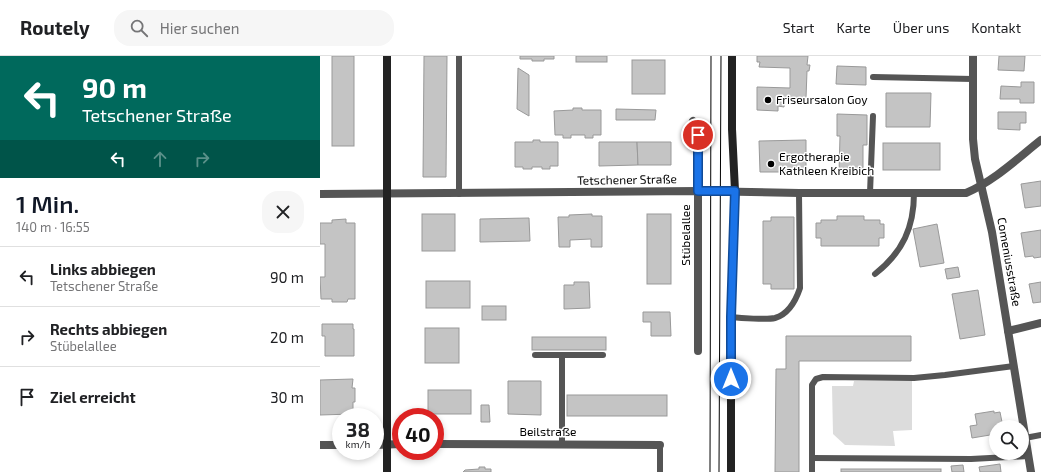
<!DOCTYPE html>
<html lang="de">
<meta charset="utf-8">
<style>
:root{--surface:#fff;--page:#f6f6f6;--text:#202124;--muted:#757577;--line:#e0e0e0;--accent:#111827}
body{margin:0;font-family:"Exo 2",sans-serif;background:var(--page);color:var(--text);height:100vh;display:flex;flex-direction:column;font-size:15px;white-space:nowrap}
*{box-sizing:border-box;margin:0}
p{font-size:13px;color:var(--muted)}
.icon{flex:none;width:22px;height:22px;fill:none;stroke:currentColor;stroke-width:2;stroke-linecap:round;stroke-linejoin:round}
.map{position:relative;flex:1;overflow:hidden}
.side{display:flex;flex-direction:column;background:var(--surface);width:320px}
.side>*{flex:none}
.hud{background:#00695c;color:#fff;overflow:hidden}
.controls{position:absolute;left:669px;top:364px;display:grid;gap:8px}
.controls a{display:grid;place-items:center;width:40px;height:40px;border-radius:50%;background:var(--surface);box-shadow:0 2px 6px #0003;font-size:20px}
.speed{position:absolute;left:12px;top:352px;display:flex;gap:8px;font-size:20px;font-weight:700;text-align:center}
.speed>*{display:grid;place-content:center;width:52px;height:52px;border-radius:50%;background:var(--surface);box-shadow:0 2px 6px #0003;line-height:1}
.speed small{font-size:10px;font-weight:400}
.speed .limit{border:6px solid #d22;background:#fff;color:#111}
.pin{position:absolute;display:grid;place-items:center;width:34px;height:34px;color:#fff;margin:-17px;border:2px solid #fff;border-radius:50%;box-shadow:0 1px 4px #0007}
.me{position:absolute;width:44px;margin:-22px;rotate:0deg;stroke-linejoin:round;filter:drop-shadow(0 0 3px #0008)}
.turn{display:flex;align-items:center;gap:14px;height:84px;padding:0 16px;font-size:18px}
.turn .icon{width:52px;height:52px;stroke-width:2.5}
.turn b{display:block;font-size:28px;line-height:34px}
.lanes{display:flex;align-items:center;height:38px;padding:0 16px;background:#0003;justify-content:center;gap:20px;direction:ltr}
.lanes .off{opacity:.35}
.round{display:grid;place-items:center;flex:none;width:42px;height:42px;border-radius:16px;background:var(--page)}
.head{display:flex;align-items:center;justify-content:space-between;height:68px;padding:0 16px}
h1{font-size:24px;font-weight:600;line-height:30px;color:var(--accent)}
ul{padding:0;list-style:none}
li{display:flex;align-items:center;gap:12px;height:60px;padding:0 16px;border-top:1px solid var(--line)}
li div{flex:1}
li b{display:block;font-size:15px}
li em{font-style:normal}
header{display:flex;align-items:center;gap:24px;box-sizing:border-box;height:56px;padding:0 20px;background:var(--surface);border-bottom:1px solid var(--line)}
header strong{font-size:19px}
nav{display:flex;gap:22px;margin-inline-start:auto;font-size:14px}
.search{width:280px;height:36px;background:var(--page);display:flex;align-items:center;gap:10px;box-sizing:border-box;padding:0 14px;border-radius:16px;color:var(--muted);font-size:15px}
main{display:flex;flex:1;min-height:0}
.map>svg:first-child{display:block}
.green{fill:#dcdcdc}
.building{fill:#c4c4c4;stroke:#999}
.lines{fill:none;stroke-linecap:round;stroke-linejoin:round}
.lane{stroke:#555;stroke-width:6}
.street{stroke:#555;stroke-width:8}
.secondary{stroke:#222;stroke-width:8}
.tram{stroke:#000;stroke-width:1}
.route-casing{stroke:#114b97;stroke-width:10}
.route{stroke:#1a73e8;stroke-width:7}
.poi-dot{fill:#000;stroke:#fff;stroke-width:1.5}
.labels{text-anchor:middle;stroke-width:3;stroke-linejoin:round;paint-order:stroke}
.poi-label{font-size:12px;fill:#000;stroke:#fff;text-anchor:start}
.street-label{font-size:12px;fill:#000;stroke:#fff}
</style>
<header>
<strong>Routely</strong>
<div class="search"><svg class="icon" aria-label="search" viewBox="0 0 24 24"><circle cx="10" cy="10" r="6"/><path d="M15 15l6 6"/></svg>Hier suchen</div>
<nav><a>Start</a><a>Karte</a><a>Über uns</a><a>Kontakt</a></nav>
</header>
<main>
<section class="side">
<div class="hud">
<div class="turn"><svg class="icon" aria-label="left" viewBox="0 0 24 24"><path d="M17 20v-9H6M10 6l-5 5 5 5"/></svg><div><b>90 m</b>Tetschener Straße</div></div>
<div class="lanes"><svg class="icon" aria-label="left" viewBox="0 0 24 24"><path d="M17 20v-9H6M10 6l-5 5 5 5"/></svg><svg class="icon off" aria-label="ahead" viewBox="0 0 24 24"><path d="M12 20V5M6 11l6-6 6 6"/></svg><svg class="icon off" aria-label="right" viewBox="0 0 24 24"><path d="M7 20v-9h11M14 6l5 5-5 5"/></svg></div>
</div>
<div class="head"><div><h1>1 Min.</h1><p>140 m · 16:55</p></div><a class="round"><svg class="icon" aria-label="close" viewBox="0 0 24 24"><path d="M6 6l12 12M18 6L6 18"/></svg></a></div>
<ul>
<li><svg class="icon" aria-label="left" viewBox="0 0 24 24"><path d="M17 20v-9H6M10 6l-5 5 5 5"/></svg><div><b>Links abbiegen</b><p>Tetschener Straße</p></div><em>90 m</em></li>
<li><svg class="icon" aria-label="right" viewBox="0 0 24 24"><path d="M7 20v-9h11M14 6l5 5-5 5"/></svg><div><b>Rechts abbiegen</b><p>Stübelallee</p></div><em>20 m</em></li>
<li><svg class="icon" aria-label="arrive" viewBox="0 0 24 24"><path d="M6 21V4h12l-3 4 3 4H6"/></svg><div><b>Ziel erreicht</b></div><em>30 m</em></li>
</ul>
</section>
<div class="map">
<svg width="721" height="416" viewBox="0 0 721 416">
<rect width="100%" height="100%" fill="#fff"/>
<polygon class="green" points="534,325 592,325 592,374 573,375 575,390 525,389 513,378 512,330 533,330"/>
<g class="building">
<rect x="12" y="0" width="22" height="90"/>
<polygon points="104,0 127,0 126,121 103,121"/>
<polygon points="200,0 234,0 234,3 224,3 224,5 212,5 212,3 200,3"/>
<rect x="256" y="0" width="31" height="6"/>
<polygon points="437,0 488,0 487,9 490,9 489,15 487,15 486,42 465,41 464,51 458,50 458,55 437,54 437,31 470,32 470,12 439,11 440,6 437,6"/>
<polygon points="679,0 705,0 704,15 678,14"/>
<rect x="312" y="4" width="33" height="34"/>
<polygon points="517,10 546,11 546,29 516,28"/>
<polygon points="198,12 209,19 209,60 197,53"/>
<polygon points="701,26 714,26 714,47 700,47 700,43 680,43 681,30 701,31"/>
<polygon points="566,37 611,37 610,71 566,71"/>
<polygon points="253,52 262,52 262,54 281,54 281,79 273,79 273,82 265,82 265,79 251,79 251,82 243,82 243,79 235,79 234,55 253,54"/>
<polygon points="296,53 336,54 335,64 296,64"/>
<polygon points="678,56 706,56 706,67 700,67 700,74 678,73"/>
<polygon points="517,58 547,59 547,89 543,89 543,117 519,117 520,80 517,80"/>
<polygon points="213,84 220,84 220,86 238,86 238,110 230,110 230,113 222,113 222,111 212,111 212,113 203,113 203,111 195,111 195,86 213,86"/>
<polygon points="486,84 486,116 440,116 439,85"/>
<polygon points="279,86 317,86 318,109 279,110"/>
<polygon points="317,86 351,86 351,109 318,109"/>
<rect x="563" y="87" width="57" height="27"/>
<polygon points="721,125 721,150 705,152 701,128"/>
<rect x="102" y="158" width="33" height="37"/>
<polygon points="272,158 272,160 282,160 282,191 271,191 271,183 250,184 250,191 239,191 238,161 249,161 249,159"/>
<rect x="327" y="158" width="24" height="70"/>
<polygon points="517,160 544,160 544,164 560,164 560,168 564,168 564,182 559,182 559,190 501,190 501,182 496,182 496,167 501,167 501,164 517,164"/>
<polygon points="451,161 474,161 474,233 451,233 451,228 443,228 443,165 451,165"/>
<polygon points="209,162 210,185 160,186 160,163"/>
<polygon points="26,163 26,167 35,167 35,243 28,243 27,246 12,246 12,243 1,243 0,221 5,221 5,188 0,188 0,167 12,167 12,164"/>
<polygon points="617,168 624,207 600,211 593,173"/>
<polygon points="721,174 721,201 714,202 713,200 705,201 701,177"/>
<polygon points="638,211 640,221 627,223 625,213"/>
<rect x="106" y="225" width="44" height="27"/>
<polygon points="254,226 269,226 270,252 244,253 244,229 254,229"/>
<polygon points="721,226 721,246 713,247 709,228"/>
<polygon points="658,234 665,279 640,283 632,238"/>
<rect x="162" y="250" width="24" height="14"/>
<polygon points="323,256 350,256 351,280 331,280 331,266 323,266"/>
<polygon points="2,268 33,268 33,273 34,273 34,300 5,300 5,280 2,280"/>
<rect x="105" y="272" width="34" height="35"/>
<polygon points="466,280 591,280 591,305 479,305 479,416 455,416 456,313 466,313"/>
<rect x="212" y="281" width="74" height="13"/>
<polygon points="33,323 32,332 35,332 35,346 33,346 33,358 0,359 0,324"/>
<polygon points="188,325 221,325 221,359 188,358"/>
<rect x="108" y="334" width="43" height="24"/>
<rect x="247" y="339" width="100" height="21"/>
<polygon points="161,349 169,349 170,366 161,366"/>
<polygon points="674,355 674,357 680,356 683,371 676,371 676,378 652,382 650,370 657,369 655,358"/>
<polygon points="680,408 681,416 660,416 659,411"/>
<polygon points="643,409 644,416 632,416 631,410"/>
<polygon points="159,411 165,411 165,413 171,413 171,416 143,416 145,414 159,413"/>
<rect x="521" y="413" width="100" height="3"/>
</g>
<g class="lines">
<g class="lane">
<polyline points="553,21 653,23"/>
<polyline points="550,137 553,60"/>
<polyline points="139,138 139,0"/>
<path d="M555,218c28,-22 39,-47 39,-81"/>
<path d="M411,261c9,1 36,3 44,1 14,-4 21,-18 25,-30l-1,-95"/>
<polyline points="215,299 283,299"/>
<polyline points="242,299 242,389"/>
<polyline points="705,382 721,379"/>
<polyline points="340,389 340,416"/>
<polyline points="492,402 651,403 708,400"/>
<polyline points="492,416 492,329 496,323 503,321 594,322 625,319 694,310"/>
</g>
<g class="street">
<polyline points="653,0 653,83 655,103 672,176 711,416"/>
<polyline points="373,65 378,72 378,295"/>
<path d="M0,138l378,-3 101,2h167c28,-12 51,-34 75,-53"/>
<polyline points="688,275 721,267"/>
<polyline points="115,388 340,389"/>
<polyline points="0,389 21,389"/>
<polyline points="55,389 81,388"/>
</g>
<g class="secondary">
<polyline points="67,0 67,416"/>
<polyline points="411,416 411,261 415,135 412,73 412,0"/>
</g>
<g class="tram">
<polyline points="390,416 391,0"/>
<polyline points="399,416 401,0"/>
</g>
</g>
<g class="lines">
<g class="route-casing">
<polyline id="route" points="378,79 378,135 415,135 411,261 411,323"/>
</g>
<use href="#route" class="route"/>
</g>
<g class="poi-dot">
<circle cx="448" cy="44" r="4"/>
<circle cx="451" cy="108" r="4"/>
</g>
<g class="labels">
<g class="poi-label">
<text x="456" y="48">Friseursalon Goy</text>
<text x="459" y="105">Ergotherapie<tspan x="459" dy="14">Kathleen Kreibich</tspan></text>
</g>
<g class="street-label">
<text transform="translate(307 124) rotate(-1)" y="4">Tetschener Straße</text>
<text transform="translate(366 179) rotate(-90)" y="4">Stübelallee</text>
<text transform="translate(689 206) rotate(80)" y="4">Comeniusstraße</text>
<text x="228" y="380">Beilstraße</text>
</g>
</g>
</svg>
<div class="controls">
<a><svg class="icon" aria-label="search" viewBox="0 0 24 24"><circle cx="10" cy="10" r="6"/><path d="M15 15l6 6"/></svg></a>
</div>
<div class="speed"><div>38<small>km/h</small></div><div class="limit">40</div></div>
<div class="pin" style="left:378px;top:79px;background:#d93025"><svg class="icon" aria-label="arrive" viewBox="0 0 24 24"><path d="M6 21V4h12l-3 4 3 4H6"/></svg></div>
<svg class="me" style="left:411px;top:323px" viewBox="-20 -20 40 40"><circle r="17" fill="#1a73e8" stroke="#fff" stroke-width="3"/><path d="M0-11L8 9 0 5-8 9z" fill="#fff"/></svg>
</div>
</main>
